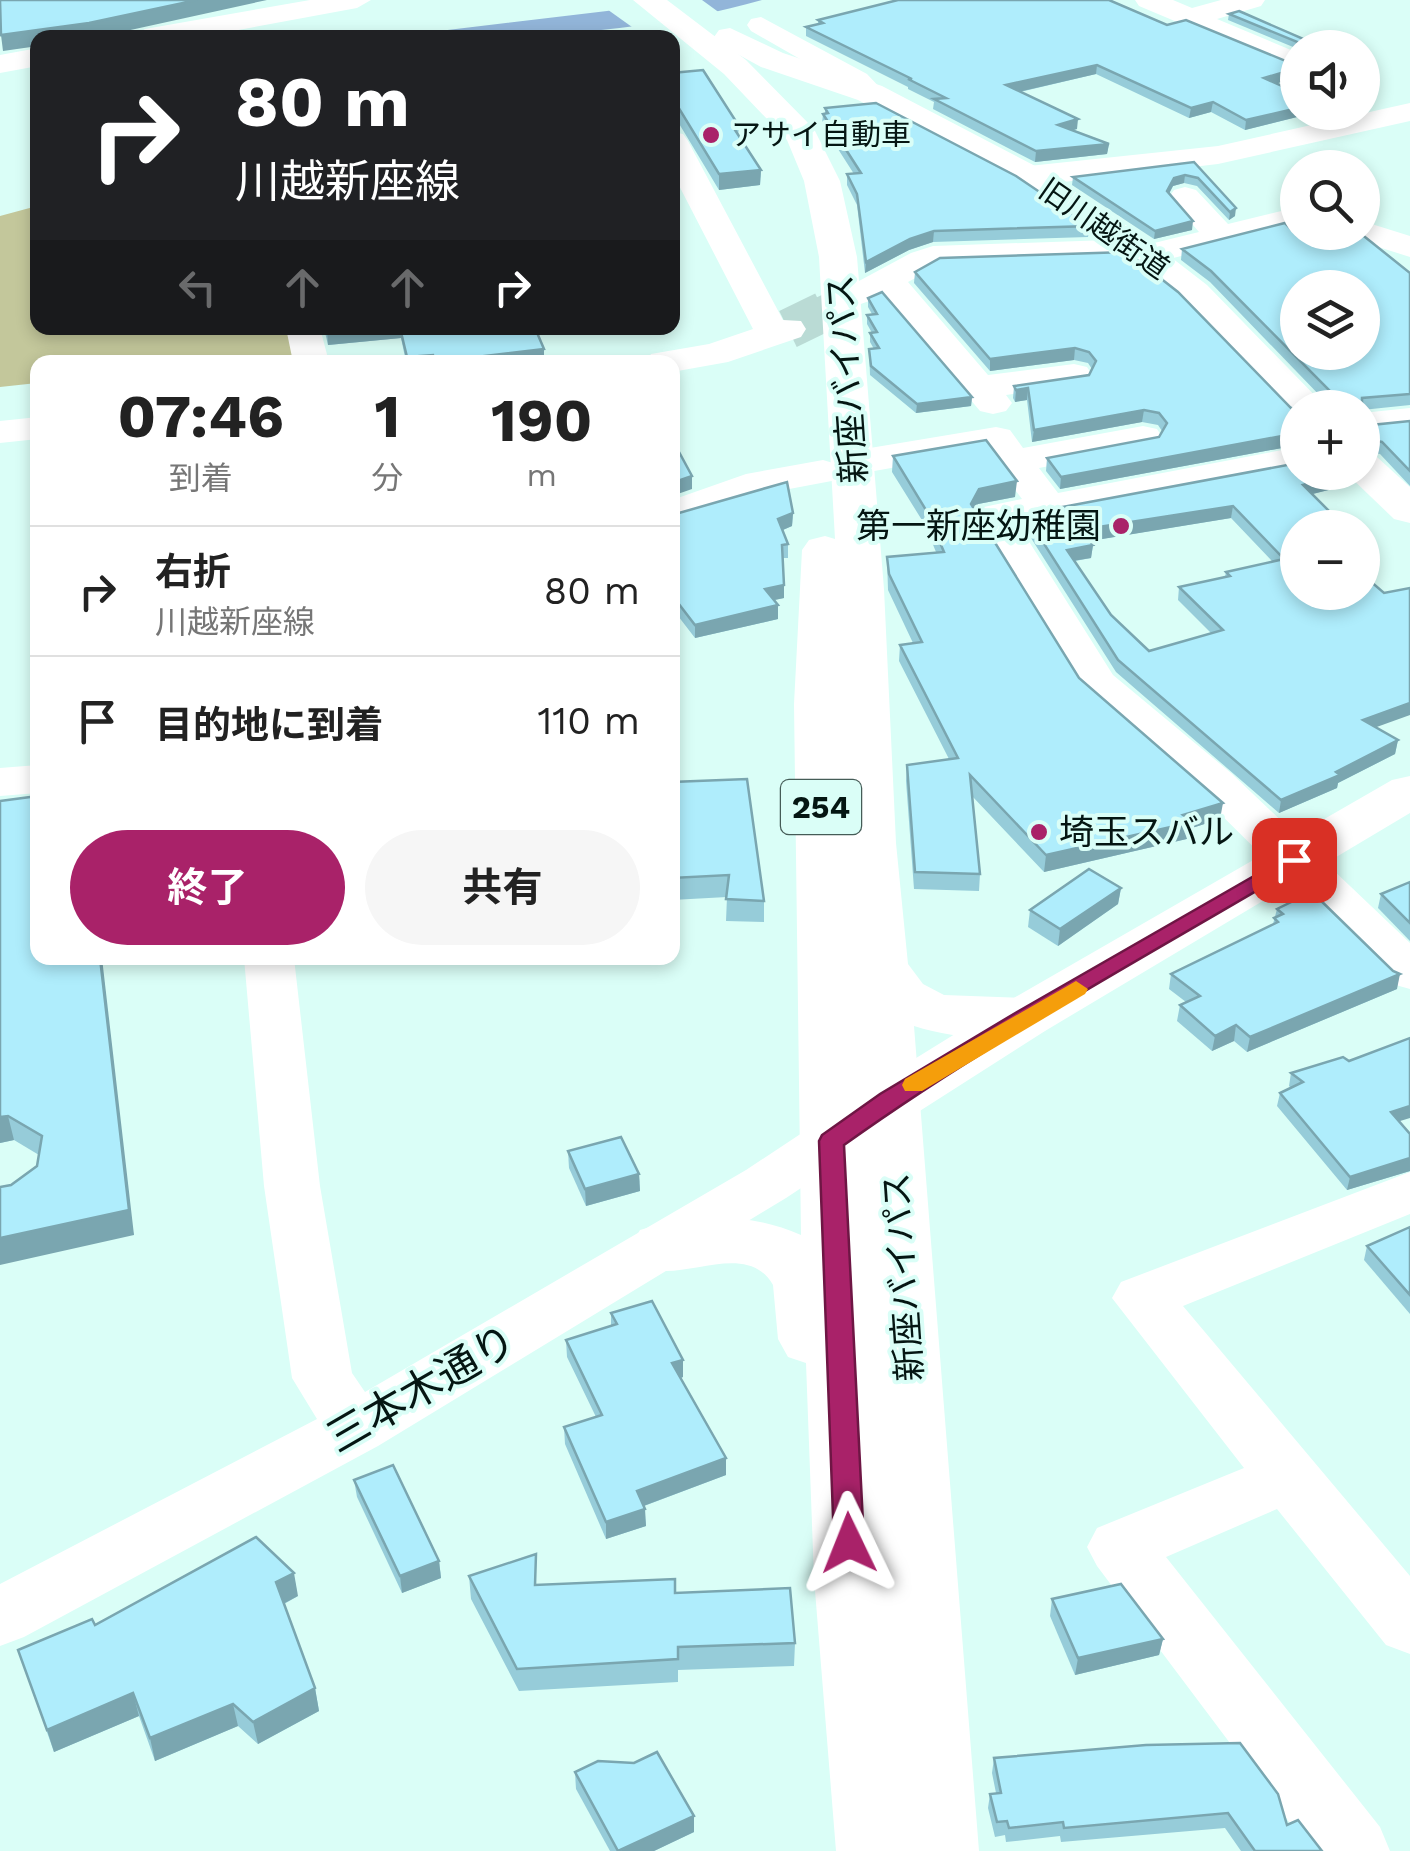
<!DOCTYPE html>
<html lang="ja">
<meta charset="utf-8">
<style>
:root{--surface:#fff;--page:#f6f6f6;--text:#222;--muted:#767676;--line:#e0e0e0;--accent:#a92269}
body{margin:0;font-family:"Work Sans","Noto Sans JP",sans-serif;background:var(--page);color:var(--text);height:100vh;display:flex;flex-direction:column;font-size:38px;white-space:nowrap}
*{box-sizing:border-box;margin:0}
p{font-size:32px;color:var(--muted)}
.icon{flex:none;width:55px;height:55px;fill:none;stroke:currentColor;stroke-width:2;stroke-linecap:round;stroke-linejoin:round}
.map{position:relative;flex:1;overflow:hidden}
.details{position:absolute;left:30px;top:355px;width:650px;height:610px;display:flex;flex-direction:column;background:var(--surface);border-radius:20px;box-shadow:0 5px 15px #0003}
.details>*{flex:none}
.top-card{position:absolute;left:30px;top:30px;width:650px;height:305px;border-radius:20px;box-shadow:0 5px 15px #0003;background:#202124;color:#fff;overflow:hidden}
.buttons{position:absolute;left:1280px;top:30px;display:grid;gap:20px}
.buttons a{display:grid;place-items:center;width:100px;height:100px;border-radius:50%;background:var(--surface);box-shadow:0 5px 15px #0003;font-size:50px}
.pin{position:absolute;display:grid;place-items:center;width:85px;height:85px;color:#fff;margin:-42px;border-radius:20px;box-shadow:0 5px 15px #0006}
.me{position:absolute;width:110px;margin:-55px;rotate:358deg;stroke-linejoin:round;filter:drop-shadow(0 0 8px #0008)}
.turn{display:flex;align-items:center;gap:35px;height:210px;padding:0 40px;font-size:45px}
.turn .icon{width:130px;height:130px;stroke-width:2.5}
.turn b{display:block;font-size:70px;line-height:85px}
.lanes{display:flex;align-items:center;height:95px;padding:0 40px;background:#0003;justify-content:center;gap:50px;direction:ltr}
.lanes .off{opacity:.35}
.eta{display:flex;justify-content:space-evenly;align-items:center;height:170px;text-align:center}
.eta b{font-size:60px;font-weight:700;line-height:70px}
.primary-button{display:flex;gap:20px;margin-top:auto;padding:20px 40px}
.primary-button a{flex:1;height:115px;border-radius:60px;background:var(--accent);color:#fff;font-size:40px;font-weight:700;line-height:115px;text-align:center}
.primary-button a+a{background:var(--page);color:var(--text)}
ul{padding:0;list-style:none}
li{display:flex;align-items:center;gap:30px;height:130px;padding:0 40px;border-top:2px solid var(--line)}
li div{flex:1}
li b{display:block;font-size:38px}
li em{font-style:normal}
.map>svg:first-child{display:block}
.green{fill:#c3c79b}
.water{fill:#92b5d9}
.pier{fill:#dafef7}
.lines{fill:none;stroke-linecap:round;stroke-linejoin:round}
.minor-tunnel-far1{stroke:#badbd5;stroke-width:31;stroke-dasharray:31 15;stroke-linecap:butt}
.minor-tunnel{stroke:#badbd5;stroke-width:40;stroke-dasharray:40 20;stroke-linecap:butt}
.minor{fill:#fff;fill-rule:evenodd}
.major{fill:#fff;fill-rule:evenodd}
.highway{fill:#fff;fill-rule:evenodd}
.wall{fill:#96ccd9;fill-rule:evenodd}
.shaded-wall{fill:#7aa6b0}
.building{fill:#afedfc;stroke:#7aa6b0;stroke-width:2.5;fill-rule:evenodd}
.route{fill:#a92269;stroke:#6e1644;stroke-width:2.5}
.slow{fill:#f59e0b}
.poi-dot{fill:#a92269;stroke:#dafef7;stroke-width:4}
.labels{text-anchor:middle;stroke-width:8;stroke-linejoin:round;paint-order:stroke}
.far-poi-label{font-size:30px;fill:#051613;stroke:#dafef7;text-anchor:start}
.far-street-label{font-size:30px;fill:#051613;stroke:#dafef7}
.shield{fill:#dafef7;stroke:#455c57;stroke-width:2.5}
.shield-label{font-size:32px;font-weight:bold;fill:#051613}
.street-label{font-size:35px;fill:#051613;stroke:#dafef7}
.poi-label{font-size:35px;fill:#051613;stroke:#dafef7;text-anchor:end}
.near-street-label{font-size:42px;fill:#051613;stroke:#dafef7}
</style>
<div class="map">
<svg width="1410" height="1851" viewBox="0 0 1410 1851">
<rect width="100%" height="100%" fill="#dafef7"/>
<polygon class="green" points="37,206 38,328 288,328 294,358 246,362 38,362 37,383 0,387 0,216"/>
<path class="water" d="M670,0h92c-126,36 -251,38 -381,38l226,-27z"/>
<polygon class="pier" points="643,0 702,0 724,16 639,32 604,7"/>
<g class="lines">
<polyline class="minor-tunnel-far1" points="822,312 858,295"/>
<polyline class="minor-tunnel" points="788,329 827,310"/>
<g class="minor">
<polygon points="310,0 371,0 357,8 195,38 131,38 145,29"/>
<polygon points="1135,0 1173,0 1192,8 1221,0 1265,0 1261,6 1217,19 1298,53 1298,73 1139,6"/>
<polygon points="761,17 867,74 885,93 881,99 859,99 847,86 751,31 747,25 751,19"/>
<polygon points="38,48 38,66 0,73 0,55"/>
<polygon points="1410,103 1410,121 1218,164 1029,186 1018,183 1013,176 1018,169 1029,166 1218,146"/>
<polygon points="672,132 683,134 688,141 783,320 801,321 806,329 801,337 728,362 672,372 672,362 646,362 651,354 709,344 753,329 672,172"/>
<polygon points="1185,187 1196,190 1228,224 1298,207 1298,227 1145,265 1131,259 938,266 908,282 988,375 1074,364 1087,367 1092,375 1087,383 1006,395 1012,403 1006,411 993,414 980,411 883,296 858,305 846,302 841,295 846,288 911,253 933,246 1137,239 1150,244 1199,232 1169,197 1174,190"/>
<polygon points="1362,221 1410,236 1410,257 1350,238 1346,232 1362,232"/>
<polygon points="286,328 320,328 329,362 293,362"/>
<polygon points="1410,408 1410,430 1362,435 1362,413"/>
<polygon points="38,417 38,439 0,443 0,421"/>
<polygon points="1143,426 1157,429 1162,437 1157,445 1039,468 1058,493 1298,447 1298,471 1018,524 1113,675 1231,773 1410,943 1410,989 1392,984 1199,793 1080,692 973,517 979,508 1022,499 986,451 852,475 842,472 837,480 768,493 672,526 672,500 746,474 823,460 833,463 838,455 852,451 996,427 1010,430 1023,448"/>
<polygon points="38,765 38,793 0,796 0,768"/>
<polygon points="244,958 294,958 320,1186 352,1373 365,1392 746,1170 811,1127 831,1121 851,1127 859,1141 851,1155 786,1198 378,1446 24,1637 0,1646 0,1584 317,1419 292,1378 264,1186"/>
<polygon points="1410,1172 1410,1214 1183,1306 1410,1576 1410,1654 1386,1645 1277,1509 1166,1557 1380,1827 1390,1851 1311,1851 1097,1566 1087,1547 1097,1528 1244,1468 1112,1298 1121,1282"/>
</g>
<g class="major">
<polygon points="730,28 783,53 882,86 1041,169 1150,241 1207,285 1327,408 1298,408 1298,418 1292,417 1179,301 1124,257 1017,183 858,100 761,67 719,44 714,37 719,30"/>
<polygon points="1362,453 1377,457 1410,487 1410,523 1394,519 1345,472 1362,472"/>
<polygon points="1410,776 1410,813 1045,1031 879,1137 858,1143 837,1137 828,1122 837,1107 1005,1003 1392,780"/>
</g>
<path class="highway" d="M633,0h34l79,60 68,69 26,52 17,76 27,332 12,254 12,121 15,20 21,11 81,3 20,5 9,14 -9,14c-42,11 -90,8 -131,-5l65,825h-143l-22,-273 -8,-215 -18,-6 -10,-18 -5,-54c-23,-40 -75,-12 -111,-14 -7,-1 -16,-5 -22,-7l-10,-17 10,-17c54,-17 108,-18 161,5l-7,-531 8,-154 7,-10 16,-4 10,3 -16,-282 -15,-76 -17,-41 -63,-66z"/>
</g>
<g class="wall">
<polygon points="1229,14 1324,48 1298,49 1228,20"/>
<polygon points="818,20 1167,25 1298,77 1276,83 1298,112 1317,112 1245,130 1211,112 1189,118 1096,74 1020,92 1077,129 1072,130 1109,144 1107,154 1035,162 933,109 934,102 908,89 908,87 806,36 806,27 818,24"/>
<polygon points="672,73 739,126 738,136 761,170 760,185 719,190 672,112"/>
<polygon points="825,108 1090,226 1088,237 933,242 909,250 865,273 857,205 847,185 847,174 854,174 822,124 823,114 825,114"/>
<polygon points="1194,162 1235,216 1229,220 1197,186 1184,183 1173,186 1169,194 1192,230 1154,239 1072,185 1073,177"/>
<polygon points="1292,230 1410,273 1410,405 1362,410 1362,408 1300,408 1324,400 1210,282 1181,260 1182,249"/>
<polygon points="915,272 1298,409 1298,445 1060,489 1046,471 1047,458 1159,437 1162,431 1158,425 1142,422 1032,442 1027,400 1015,402 1013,398 1014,386 1089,375 1092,369 1088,363 1074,360 990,371 914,283"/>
<polygon points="868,298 972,397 971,406 916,413 870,375 869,349 874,349 870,342 870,333 872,333 867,324 867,315 872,314 868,307"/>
<polygon points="324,328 535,328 544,349 544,362 406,362 401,338 328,345"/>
<polygon points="1410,421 1410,486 1380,454 1362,451 1362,426"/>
<polygon points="893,456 1015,497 978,504 975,510 1079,678 1220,819 1192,828 1191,838 1044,872 972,796 980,874 979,891 914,889 906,781 907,765 949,759 899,661 900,645 913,643 888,590 887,557 936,552 925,525 892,472"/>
<path d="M1298,472h56l-2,12 -40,10 -14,34 77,199 23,13 -3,14 -57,29 -1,5 -58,25 -163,-141 -92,-145 1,-13zM1231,518l42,44 -47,10 -1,5 -46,10 -1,13 33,33 -62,18 -38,-36 -36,-54 16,-3 2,-13 -4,-4z"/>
<polygon points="793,513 792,526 783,530 788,544 788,558 783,558 784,598 774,600 778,605 778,619 695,638 675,612 672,515"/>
<polygon points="672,782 764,901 764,922 726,921 727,897 672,900"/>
<polygon points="0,801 134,1235 11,1185 37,1166 39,1155 14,1140 0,1143"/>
<polygon points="1410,882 1410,941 1378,908 1381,894"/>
<polygon points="1121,888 1118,904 1058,946 1028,927 1030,910"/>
<polygon points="1277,909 1397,989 1247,1052 1234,1041 1212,1051 1177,1021 1180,1005 1186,1002 1169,989 1171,974 1273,924"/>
<polygon points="1291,1073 1399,1121 1410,1134 1410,1171 1347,1190 1277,1106 1280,1093 1291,1088 1289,1086"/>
<polygon points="568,1151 639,1174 640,1191 586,1206 569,1168"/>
<polygon points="1410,1227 1410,1314 1364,1260 1367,1246"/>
<polygon points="611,1313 683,1377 681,1378 726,1458 726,1475 644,1506 646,1526 606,1539 565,1444 564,1427 596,1417 567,1357 566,1340 611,1326"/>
<polygon points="354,1480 439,1561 441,1578 402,1593 357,1497"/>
<polygon points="469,1576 537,1585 675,1593 795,1643 794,1666 678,1670 678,1682 519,1691 471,1599"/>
<polygon points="298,1596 284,1604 315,1688 319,1711 258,1744 238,1726 155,1761 139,1716 54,1752 18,1650 95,1625"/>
<polygon points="1052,1599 1163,1639 1159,1655 1075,1675 1050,1616"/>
<polygon points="994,1758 1287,1825 1322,1851 1241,1851 1225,1828 1061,1842 1060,1836 1006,1842 1005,1835 995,1837 988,1808 990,1794 996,1793 992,1773"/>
<polygon points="575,1772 694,1832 654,1851 610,1851 576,1789"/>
</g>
<g class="shaded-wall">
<polygon points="197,0 267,0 94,38 38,38 38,46 3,51 1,35"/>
<polygon points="1097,65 1096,74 1005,95 1006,85"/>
<polygon points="1298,68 1298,77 1262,88 1264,78"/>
<polygon points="1213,102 1211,112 1189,118 1191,108"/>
<polygon points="1298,108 1298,112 1317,112 1245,130 1246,120"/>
<polygon points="1078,119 1077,129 1057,135 1058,125"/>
<polygon points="1109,144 1107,154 1035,162 1036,151"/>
<polygon points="761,170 760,185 719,190 719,174"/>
<polygon points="1185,175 1184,183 1173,186 1166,199 1167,191 1174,178"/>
<polygon points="1236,208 1235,216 1229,220 1230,212"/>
<polygon points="1193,221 1192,230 1154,239 1155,231"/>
<polygon points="934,231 933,242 909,250 865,273 866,262 910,239"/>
<polygon points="344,328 400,328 401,338 328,345 327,329"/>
<polygon points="1075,348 1074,360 990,371 990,359"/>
<polygon points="544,349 544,362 434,362"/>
<polygon points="433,355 433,362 407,362 407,357"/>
<polygon points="1028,388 1027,400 1015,402 1016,390"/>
<polygon points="972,397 971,406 916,413 917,404"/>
<polygon points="1144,410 1142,422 1032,442 1034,430"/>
<polygon points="1298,433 1298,445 1060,489 1061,477"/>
<polygon points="1350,472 1354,472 1352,484 1301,497 1303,485"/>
<polygon points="692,476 692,489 672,496 672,483"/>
<polygon points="1017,481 1015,497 978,504 970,519 971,504 979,489"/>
<polygon points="1233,506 1231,518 1078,543 1080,530"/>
<polygon points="793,513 792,526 778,532 778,519"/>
<polygon points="1093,545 1091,558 1066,562 1067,550"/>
<polygon points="784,585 784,598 765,602 765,589"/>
<polygon points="675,599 675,612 672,613 672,600"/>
<polygon points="778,605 778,619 695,638 695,625"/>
<polygon points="1410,703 1410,715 1360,733 1363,720"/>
<polygon points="1398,740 1395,754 1338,783 1337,788 1279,813 1281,800"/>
<polygon points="1223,803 1220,819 1192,828 1191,838 1044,872 1046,855"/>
<polygon points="1121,888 1118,904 1058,946 1060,929"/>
<polygon points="100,958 102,958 134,1235 0,1265 0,1238 129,1210"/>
<polygon points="1400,974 1397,989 1247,1052 1250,1037"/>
<polygon points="1236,1025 1234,1041 1212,1051 1215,1036"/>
<polygon points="1410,1106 1410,1118 1387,1125 1391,1112"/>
<polygon points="8,1116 14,1140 0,1143 0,1117"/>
<polygon points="1410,1158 1410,1171 1347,1190 1350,1177"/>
<polygon points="639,1174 640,1191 586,1206 585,1189"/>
<polygon points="683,1360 683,1377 673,1380 672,1363"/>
<polygon points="726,1458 726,1475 638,1508 637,1491"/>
<polygon points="645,1509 646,1526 606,1539 606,1522"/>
<polygon points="439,1561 441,1578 402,1593 400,1576"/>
<polygon points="294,1573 298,1596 281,1605 276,1582"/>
<polygon points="1163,1639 1159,1655 1075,1675 1078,1658"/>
<polygon points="315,1688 319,1711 258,1744 253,1722"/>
<polygon points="133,1693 139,1716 54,1752 47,1730"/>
<polygon points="233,1704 238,1726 155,1761 150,1738"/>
<polygon points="694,1816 694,1832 654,1851 620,1851"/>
</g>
<g class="building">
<polygon points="0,0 197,0 89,23 1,35"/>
<polygon points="898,0 1109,0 1167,25 1186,20 1298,66 1298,68 1264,78 1298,93 1298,108 1246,120 1213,102 1191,108 1097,65 1006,85 1078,119 1058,125 1109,144 1036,151 934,99 946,98 908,79 912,79 806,27 823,23 818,20"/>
<polygon points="1239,11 1324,48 1300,48 1300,43 1229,14"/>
<polygon points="703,70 739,126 733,127 761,170 719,174 672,97 672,73"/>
<polygon points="876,103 1016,176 1090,226 934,231 910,239 866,262 857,194 847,174 861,173 823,114 828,113 825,108"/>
<polygon points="1194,162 1236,208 1230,212 1198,178 1185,175 1174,178 1167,191 1193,221 1155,231 1073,177"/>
<path d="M1285,223l7,7 6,-1v3l62,1 50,40v121l-48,4v10h-62l4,-8h25l3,-7 -121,-122 -29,-22zM1298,288h64v64h-64z"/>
<polygon points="1127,252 1178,292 1291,408 1298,409 1298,433 1061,477 1047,458 1159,437 1167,423 1159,413 1144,410 1034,430 1028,388 1016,390 1014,386 1089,375 1096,361 1089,352 1075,348 990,359 915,272 940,258"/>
<polygon points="882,292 972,397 917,404 871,366 869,349 879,348 870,333 877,332 867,315 877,314 868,298"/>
<polygon points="400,328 535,328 544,349 434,362 433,355 407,357"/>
<polygon points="1410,421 1410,471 1382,442 1362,438 1362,426"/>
<polygon points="672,439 692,476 672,483"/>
<polygon points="986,440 1017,481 979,489 971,504 1079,678 1223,803 1183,815 1193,822 1046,855 970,775 980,874 915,872 907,765 958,758 900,645 922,642 889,574 887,557 944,552 926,510 893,456"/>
<path d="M1298,463v9h52l-47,13 43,43h-48v64h64v-18l22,19 26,-5v115l-47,17 35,20 -62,32 4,3 -59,25 -163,-140 -93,-146zM1233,506l51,53 -58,13 4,4 -51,11 44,43 -74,21 -38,-36 -44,-65 26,-5 -13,-15z"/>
<polygon points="787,482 793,513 778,519 788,544 782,545 784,585 765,589 778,605 695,625 675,599 672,600 672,515"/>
<polygon points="747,779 764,901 726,899 729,875 672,878 672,782"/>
<polygon points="38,796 38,958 100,958 129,1210 0,1238 0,1187 11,1185 37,1166 42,1136 8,1116 0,1117 0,801"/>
<polygon points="1089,869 1121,888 1060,929 1030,910"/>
<polygon points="1410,882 1410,923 1381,894"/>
<polygon points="1312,892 1393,971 1400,974 1250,1037 1236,1025 1215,1036 1180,1005 1200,996 1171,974 1278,922 1274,918 1283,914 1277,909"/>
<polygon points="1410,1038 1410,1106 1391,1112 1410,1134 1410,1158 1350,1177 1280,1093 1303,1082 1291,1073 1343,1057 1349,1061"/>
<polygon points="621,1137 639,1174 585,1189 568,1151"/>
<polygon points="1410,1227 1410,1295 1367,1246"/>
<polygon points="652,1301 683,1360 672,1363 726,1458 637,1491 645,1509 606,1522 564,1427 602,1415 566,1340 617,1324 611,1313"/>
<polygon points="393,1465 439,1561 400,1576 354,1480"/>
<polygon points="256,1537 294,1573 276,1582 315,1688 253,1722 233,1704 150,1738 133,1693 47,1730 18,1650 92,1619 95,1625"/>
<polygon points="536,1554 535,1585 675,1579 675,1593 790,1588 795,1643 678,1647 678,1659 517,1669 469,1576"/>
<polygon points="1121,1584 1163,1639 1078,1658 1052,1599"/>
<polygon points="1240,1743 1278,1794 1287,1825 1298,1820 1322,1851 1255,1851 1228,1813 1064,1828 1063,1822 1009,1828 1007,1821 997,1822 990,1794 1001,1793 994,1758 1146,1745"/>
<polygon points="657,1752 694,1816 618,1851 575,1772 598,1761 634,1763"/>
</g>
<path class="route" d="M1294,853l12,7 -4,4c-153,91 -313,177 -458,281l20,398 -5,8 -10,4 -11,-4 -4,-8 -15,-402 3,-6 58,-41 137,-82z"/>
<polygon class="slow" points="1076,981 1088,989 1085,994 922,1091 905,1091 902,1085 905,1079"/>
<g class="poi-dot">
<circle cx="711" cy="135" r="10"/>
<circle cx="1121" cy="526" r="10"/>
<circle cx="1039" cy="832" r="10"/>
</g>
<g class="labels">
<g class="far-poi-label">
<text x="731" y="145">アサイ自動車</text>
</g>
<g class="far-street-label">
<text transform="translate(1104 229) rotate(35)" y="10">旧川越街道</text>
</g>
<rect class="shield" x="781" y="780" width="80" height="54" rx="8"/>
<g class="shield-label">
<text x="821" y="818">254</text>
</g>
<g class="street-label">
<text transform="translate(847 379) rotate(-94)" y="12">新座バイパス</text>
<text transform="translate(903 1277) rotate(-94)" y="12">新座バイパス</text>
</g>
<g class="poi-label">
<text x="1101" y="538">第一新座幼稚園</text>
<text x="1059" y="844" text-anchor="start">埼玉スバル</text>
</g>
<g class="near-street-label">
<text transform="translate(421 1388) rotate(-30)" y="15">三本木通り</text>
</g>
</g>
</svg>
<div class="buttons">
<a><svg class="icon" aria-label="sound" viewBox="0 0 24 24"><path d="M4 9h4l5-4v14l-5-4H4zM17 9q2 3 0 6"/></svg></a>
<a><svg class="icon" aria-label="search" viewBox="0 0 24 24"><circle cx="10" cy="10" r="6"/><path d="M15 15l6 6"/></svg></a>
<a><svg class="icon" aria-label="layers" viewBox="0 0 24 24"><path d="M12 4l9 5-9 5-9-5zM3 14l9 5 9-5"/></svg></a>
<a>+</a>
<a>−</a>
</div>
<div class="pin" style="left:1294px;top:860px;background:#d93025"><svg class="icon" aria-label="arrive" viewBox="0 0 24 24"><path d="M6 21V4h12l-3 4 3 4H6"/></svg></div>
<svg class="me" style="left:849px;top:1543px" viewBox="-20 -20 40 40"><path d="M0-17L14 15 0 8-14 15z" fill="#a92269" stroke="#fff" stroke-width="4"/></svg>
<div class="top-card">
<div class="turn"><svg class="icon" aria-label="right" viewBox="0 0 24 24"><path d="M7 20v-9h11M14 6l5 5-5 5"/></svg><div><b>80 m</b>川越新座線</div></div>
<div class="lanes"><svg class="icon off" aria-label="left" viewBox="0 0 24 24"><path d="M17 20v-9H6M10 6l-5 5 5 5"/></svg><svg class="icon off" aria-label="ahead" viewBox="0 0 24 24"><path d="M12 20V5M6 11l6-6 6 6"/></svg><svg class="icon off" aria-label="ahead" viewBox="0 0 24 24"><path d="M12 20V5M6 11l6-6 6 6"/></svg><svg class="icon" aria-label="right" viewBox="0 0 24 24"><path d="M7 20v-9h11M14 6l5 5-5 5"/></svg></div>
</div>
<section class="details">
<div class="eta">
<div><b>07:46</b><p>到着</p></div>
<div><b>1</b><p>分</p></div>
<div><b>190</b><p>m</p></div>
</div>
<ul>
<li><svg class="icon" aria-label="right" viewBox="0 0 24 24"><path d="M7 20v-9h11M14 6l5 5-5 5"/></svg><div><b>右折</b><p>川越新座線</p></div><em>80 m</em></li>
<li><svg class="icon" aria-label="arrive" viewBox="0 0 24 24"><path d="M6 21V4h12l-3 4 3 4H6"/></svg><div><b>目的地に到着</b></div><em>110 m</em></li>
</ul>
<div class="primary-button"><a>終了</a><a>共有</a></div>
</section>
</div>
